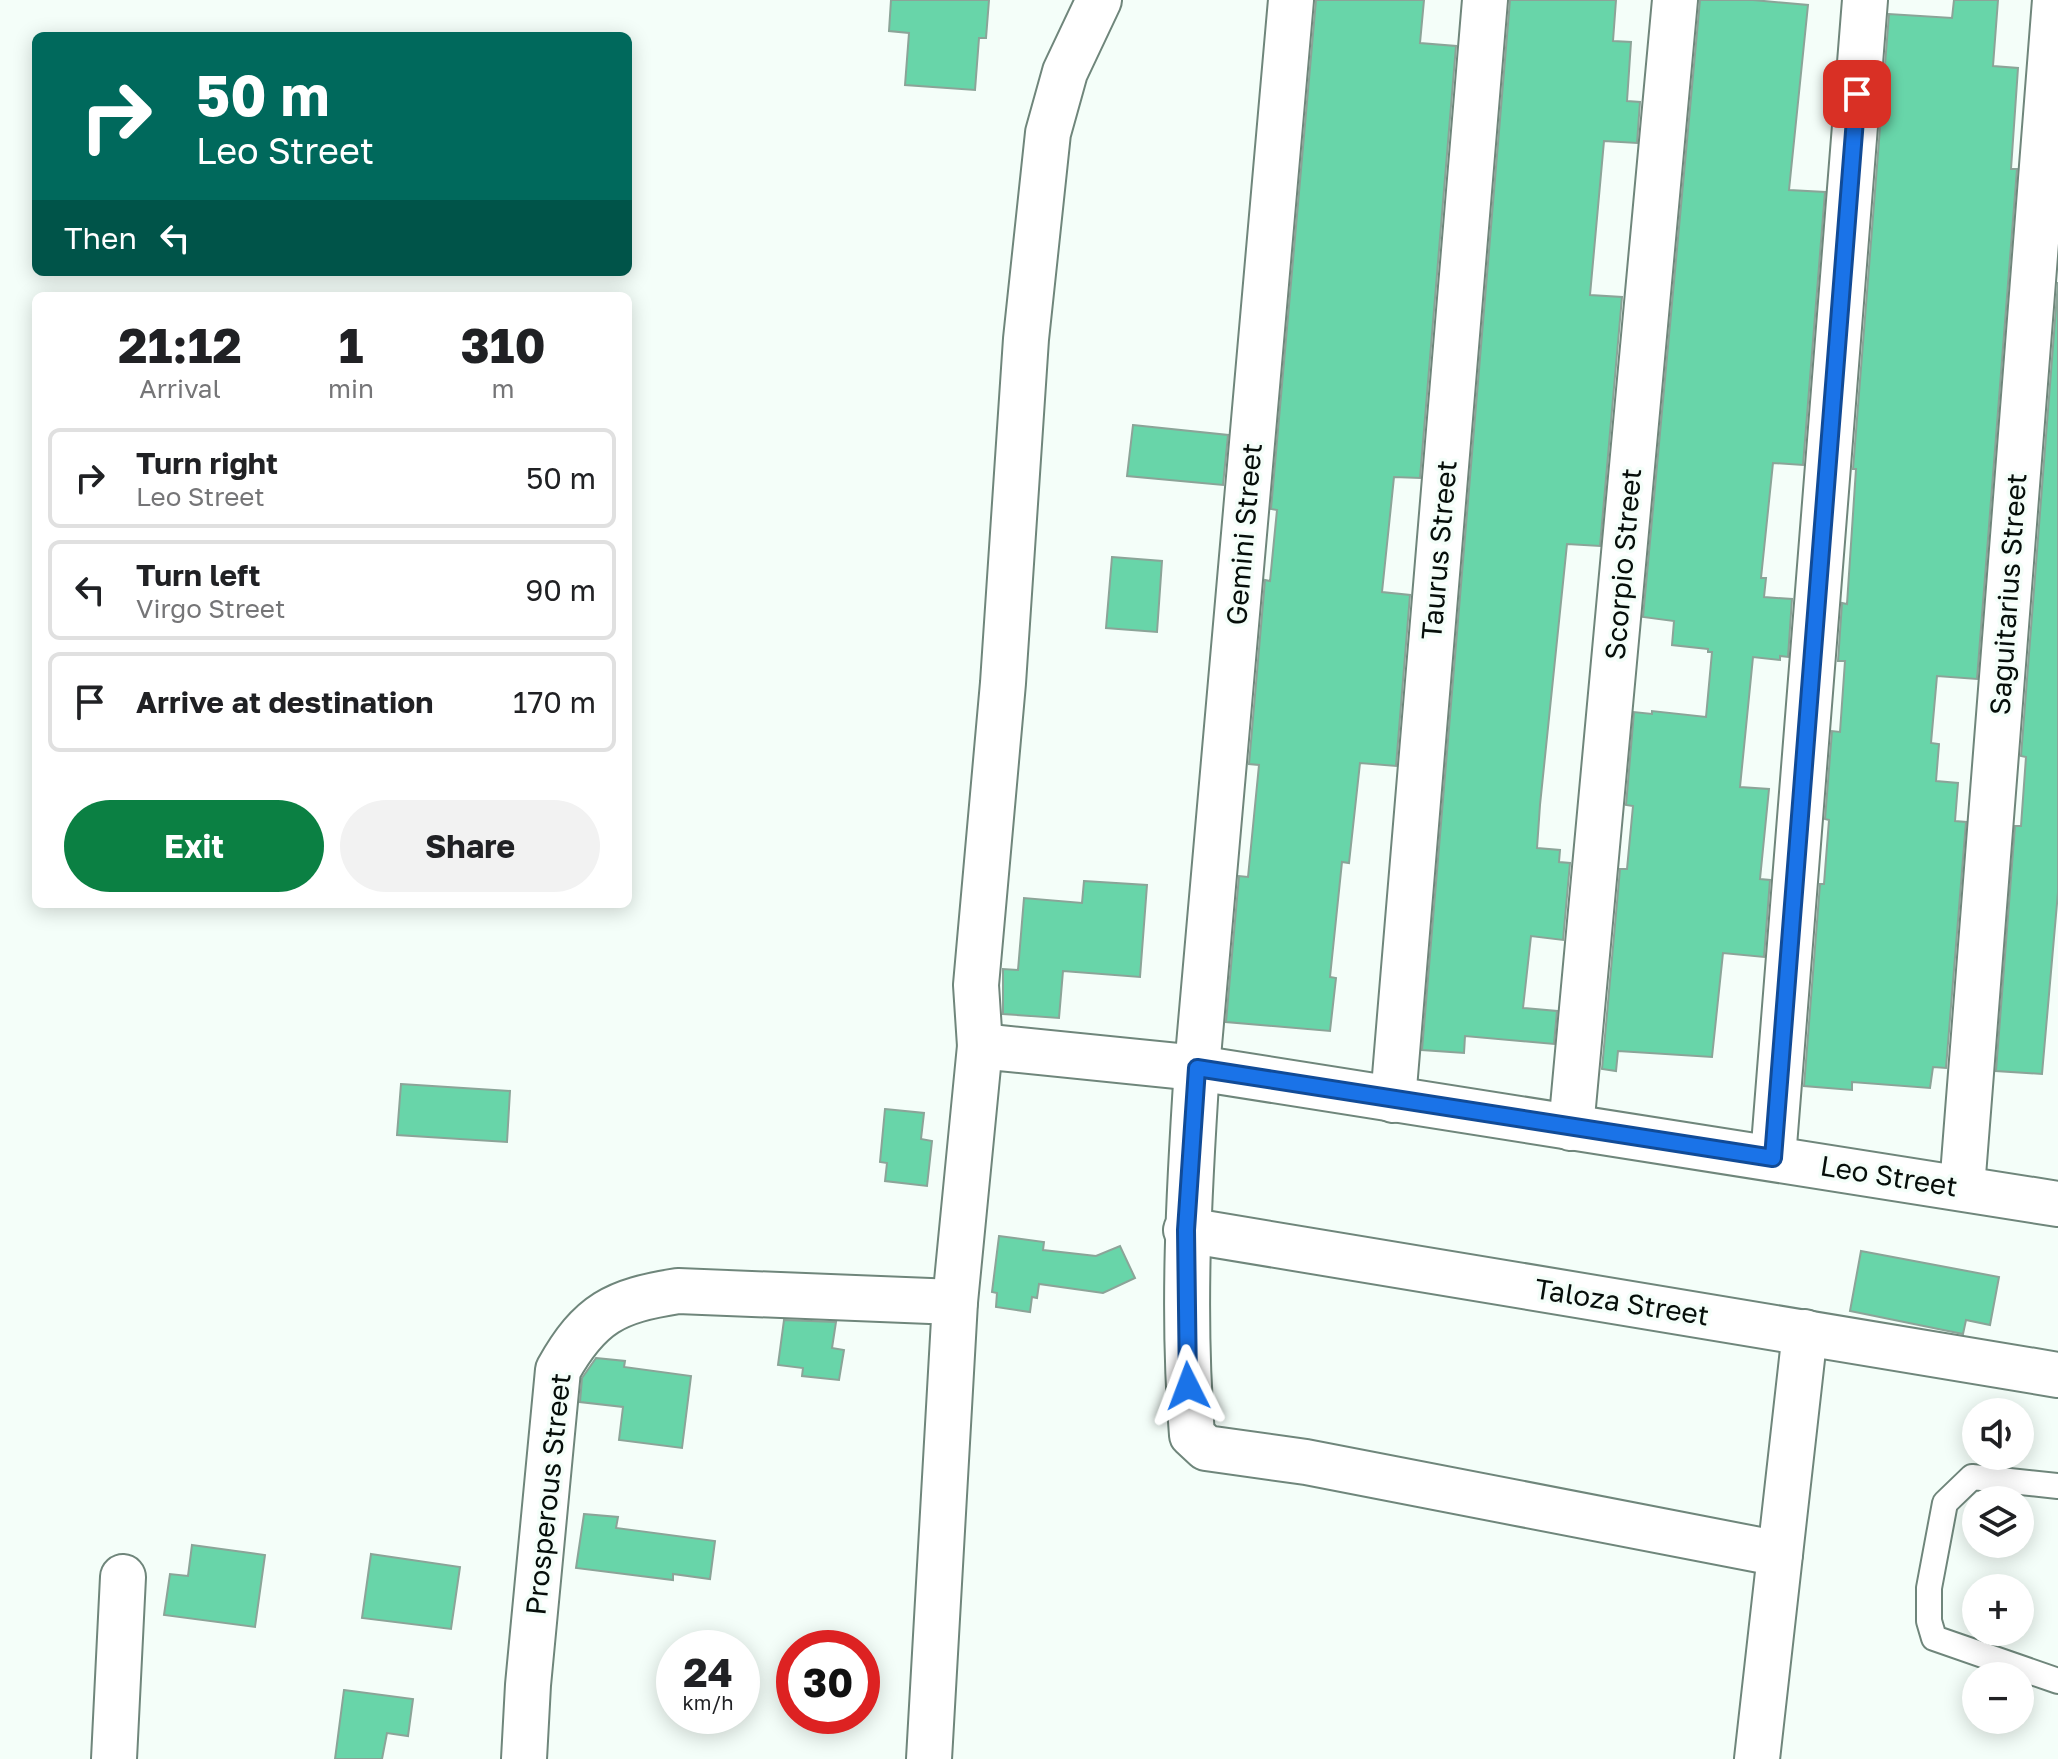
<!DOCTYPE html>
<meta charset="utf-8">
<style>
:root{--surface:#fff;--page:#f2f2f2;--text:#202124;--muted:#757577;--line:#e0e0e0;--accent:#0b8043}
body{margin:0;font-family:"Golos Text",sans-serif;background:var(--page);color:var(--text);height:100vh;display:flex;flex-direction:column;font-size:30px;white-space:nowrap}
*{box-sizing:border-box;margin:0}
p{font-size:26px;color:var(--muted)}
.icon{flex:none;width:44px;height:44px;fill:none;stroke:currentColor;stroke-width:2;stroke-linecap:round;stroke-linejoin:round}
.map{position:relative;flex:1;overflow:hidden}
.drawer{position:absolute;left:32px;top:292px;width:600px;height:616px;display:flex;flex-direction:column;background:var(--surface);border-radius:12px;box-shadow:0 4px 20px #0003}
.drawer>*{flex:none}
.top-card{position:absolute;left:32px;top:32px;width:600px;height:244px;border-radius:12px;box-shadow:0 4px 20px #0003;background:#00695c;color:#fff;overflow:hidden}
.controls{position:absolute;left:1962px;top:1398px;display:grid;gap:16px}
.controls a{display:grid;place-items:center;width:72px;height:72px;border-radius:50%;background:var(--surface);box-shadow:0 4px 20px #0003;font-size:40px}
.speed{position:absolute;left:656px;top:1630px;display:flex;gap:16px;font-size:40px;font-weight:700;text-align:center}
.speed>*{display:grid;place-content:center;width:104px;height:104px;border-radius:50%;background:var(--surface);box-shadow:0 4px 20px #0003;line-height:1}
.speed small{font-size:20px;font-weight:400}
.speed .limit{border:12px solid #d22;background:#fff;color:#111}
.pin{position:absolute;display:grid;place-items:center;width:68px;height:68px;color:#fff;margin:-34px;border-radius:16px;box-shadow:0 4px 12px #0006}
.me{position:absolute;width:88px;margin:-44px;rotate:357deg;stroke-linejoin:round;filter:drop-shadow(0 0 6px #0008)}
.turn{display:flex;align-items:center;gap:28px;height:168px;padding:0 32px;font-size:36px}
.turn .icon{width:104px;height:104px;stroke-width:2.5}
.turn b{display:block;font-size:56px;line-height:68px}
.then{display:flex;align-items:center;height:76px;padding:0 32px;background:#0003;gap:16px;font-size:30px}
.eta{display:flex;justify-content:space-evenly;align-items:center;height:136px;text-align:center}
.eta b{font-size:48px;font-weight:700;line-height:56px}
.action{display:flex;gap:16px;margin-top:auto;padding:16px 32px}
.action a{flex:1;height:92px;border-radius:48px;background:var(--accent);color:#fff;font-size:32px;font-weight:700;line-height:92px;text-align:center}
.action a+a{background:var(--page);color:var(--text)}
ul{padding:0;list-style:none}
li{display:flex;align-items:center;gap:24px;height:100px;margin:0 16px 12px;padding:0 16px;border:4px solid var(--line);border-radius:12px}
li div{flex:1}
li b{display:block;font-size:30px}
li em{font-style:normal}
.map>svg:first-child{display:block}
.building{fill:#68d5a9;stroke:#8ba498;stroke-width:2}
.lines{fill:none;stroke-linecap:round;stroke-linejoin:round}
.service-casing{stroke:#6f867b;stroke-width:28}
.minor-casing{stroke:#6f867b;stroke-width:48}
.service{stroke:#fff;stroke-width:24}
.minor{stroke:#fff;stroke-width:44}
.route-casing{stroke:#114b97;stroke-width:20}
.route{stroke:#1a73e8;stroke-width:14}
.labels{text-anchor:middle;stroke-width:7;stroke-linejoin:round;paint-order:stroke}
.street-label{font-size:28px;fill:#060e0a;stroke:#f4fef9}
</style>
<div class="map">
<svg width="2058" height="1759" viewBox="0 0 2058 1759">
<rect width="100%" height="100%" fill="#f4fef9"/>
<g class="building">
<polygon points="891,0 989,0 986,38 979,38 975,90 905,85 909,33 889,31"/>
<polygon points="1316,0 1424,0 1420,43 1456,46 1420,478 1394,477 1382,592 1410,595 1396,766 1360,763 1349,863 1342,862 1330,977 1336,978 1330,1031 1226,1022 1239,876 1248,877 1259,765 1249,764 1265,580 1270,581 1277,510 1271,509"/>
<polygon points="1510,0 1616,0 1613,41 1631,42 1627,101 1640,102 1637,143 1604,141 1590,295 1622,297 1600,546 1567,544 1540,805 1537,848 1560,850 1559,862 1570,863 1563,940 1531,936 1523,1008 1557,1011 1554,1044 1465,1036 1464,1053 1422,1050"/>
<polygon points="1700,0 1753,0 1808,5 1789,190 1825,192 1803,465 1773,463 1761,578 1766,578 1764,597 1792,599 1788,657 1780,656 1780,660 1753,657 1740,787 1769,789 1760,879 1770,880 1764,957 1723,953 1712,1057 1618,1051 1616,1071 1602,1069 1620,869 1627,869 1633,806 1626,805 1634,712 1652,714 1652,711 1706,717 1712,652 1708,652 1708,649 1672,645 1674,621 1643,617"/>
<polygon points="1954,0 1998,0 1993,66 2018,68 2011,169 2017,169 1977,679 1937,676 1931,743 1939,744 1936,781 1958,783 1955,821 1966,822 1946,1068 1933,1067 1930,1088 1852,1082 1852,1090 1804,1086 1820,884 1824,884 1829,820 1825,819 1832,731 1840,732 1845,661 1838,661 1842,603 1847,604 1856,469 1853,469 1889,14 1952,18"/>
<polygon points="2058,282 2058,892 2042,1074 1996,1071 2015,826 2021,826 2026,757 2021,756"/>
<polygon points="1133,425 1228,435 1223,485 1127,476"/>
<polygon points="1112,557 1162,561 1157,632 1106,628"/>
<polygon points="1084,881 1147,885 1140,977 1063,971 1059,1018 1003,1014 1003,969 1018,970 1024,898 1082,903"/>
<polygon points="401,1084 510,1091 507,1142 397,1135"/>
<polygon points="885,1109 924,1113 921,1139 932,1141 927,1186 885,1181 887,1163 880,1162"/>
<polygon points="999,1236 1044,1242 1043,1250 1096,1256 1120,1246 1135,1278 1103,1293 1039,1284 1037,1298 1032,1297 1030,1312 996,1307 997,1293 992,1292"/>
<polygon points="1861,1251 1999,1277 1990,1325 1966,1320 1963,1334 1850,1311"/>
<polygon points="784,1320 836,1322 832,1348 844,1350 839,1380 802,1376 803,1368 778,1365"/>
<polygon points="596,1358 625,1361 624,1367 691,1376 682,1448 619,1440 623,1407 580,1402 582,1378"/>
<polygon points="584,1514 618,1517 616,1528 715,1541 710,1579 673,1574 673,1580 576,1568"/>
<polygon points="192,1545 265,1555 255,1627 164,1615 170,1574 188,1576"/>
<polygon points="371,1554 460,1567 451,1629 362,1618"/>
<polygon points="344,1690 413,1699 408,1736 387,1733 382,1759 335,1759"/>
</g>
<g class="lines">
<g class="service-casing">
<polyline id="service" points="2058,1486 1972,1477 1945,1503 1929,1588 1929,1621 1934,1638 2058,1681"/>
</g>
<g class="minor-casing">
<g id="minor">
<path d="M1291,0l-94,1068c-8,123 -15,244 -5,367l14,13 100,14 474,92"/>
<polyline points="980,1046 976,985 1003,683 1026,339 1048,133 1065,72 1099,0"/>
<polyline points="1393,1100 1485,0"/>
<polyline points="1571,1128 1675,0"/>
<polyline points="1773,1158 1865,0"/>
<polyline points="1962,1188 2055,0"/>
<polyline points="1186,1230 2058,1375"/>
<polyline points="114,1759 123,1577"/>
<path d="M524,1759l4,-74 30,-315c32,-57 57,-69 120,-79l277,11"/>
<polyline points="929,1759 955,1302 980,1046 1197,1068 2058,1204"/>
<polyline points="1757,1759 1805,1332"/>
</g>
</g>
<use href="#service" class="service"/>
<use href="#minor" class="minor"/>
</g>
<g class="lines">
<g class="route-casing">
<polyline id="route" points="1188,1386 1186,1230 1197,1068 1773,1158 1857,94"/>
</g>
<use href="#route" class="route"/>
</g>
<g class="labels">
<g class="street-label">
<text transform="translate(1244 534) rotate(-85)" y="10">Gemini Street</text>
<text transform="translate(1439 550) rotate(-85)" y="10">Taurus Street</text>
<text transform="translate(1623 564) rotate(-85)" y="10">Scorpio Street</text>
<text transform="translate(2008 594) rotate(-86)" y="10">Saguitarius Street</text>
<text transform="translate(1889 1176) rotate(9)" y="10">Leo Street</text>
<text transform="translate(1622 1302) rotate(9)" y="10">Taloza Street</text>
<text transform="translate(548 1494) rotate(-84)" y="10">Prosperous Street</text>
</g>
</g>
</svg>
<div class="controls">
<a><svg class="icon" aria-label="sound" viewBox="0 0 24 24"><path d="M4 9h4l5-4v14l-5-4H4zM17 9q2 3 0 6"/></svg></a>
<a><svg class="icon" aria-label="layers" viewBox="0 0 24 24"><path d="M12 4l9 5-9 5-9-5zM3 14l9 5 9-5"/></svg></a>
<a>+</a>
<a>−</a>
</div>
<div class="speed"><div>24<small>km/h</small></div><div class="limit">30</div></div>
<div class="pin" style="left:1857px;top:94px;background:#d93025"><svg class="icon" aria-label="arrive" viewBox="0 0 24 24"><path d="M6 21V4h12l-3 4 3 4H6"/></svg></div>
<svg class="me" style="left:1188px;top:1386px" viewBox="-20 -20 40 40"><path d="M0-17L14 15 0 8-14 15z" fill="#1a73e8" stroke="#fff" stroke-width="4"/></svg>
<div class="top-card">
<div class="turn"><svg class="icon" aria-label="right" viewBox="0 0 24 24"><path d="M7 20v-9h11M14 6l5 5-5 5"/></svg><div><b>50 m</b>Leo Street</div></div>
<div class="then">Then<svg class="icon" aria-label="left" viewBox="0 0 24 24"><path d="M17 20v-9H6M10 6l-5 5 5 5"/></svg></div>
</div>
<section class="drawer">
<div class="eta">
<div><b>21:12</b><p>Arrival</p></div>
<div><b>1</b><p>min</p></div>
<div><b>310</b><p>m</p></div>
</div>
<ul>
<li><svg class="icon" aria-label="right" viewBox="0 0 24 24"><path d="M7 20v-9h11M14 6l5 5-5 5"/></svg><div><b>Turn right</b><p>Leo Street</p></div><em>50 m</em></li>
<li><svg class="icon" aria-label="left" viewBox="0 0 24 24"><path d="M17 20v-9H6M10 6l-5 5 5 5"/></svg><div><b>Turn left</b><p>Virgo Street</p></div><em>90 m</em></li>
<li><svg class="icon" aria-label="arrive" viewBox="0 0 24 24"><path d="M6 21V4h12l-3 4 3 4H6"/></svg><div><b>Arrive at destination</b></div><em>170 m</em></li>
</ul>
<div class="action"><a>Exit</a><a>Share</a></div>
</section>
</div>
